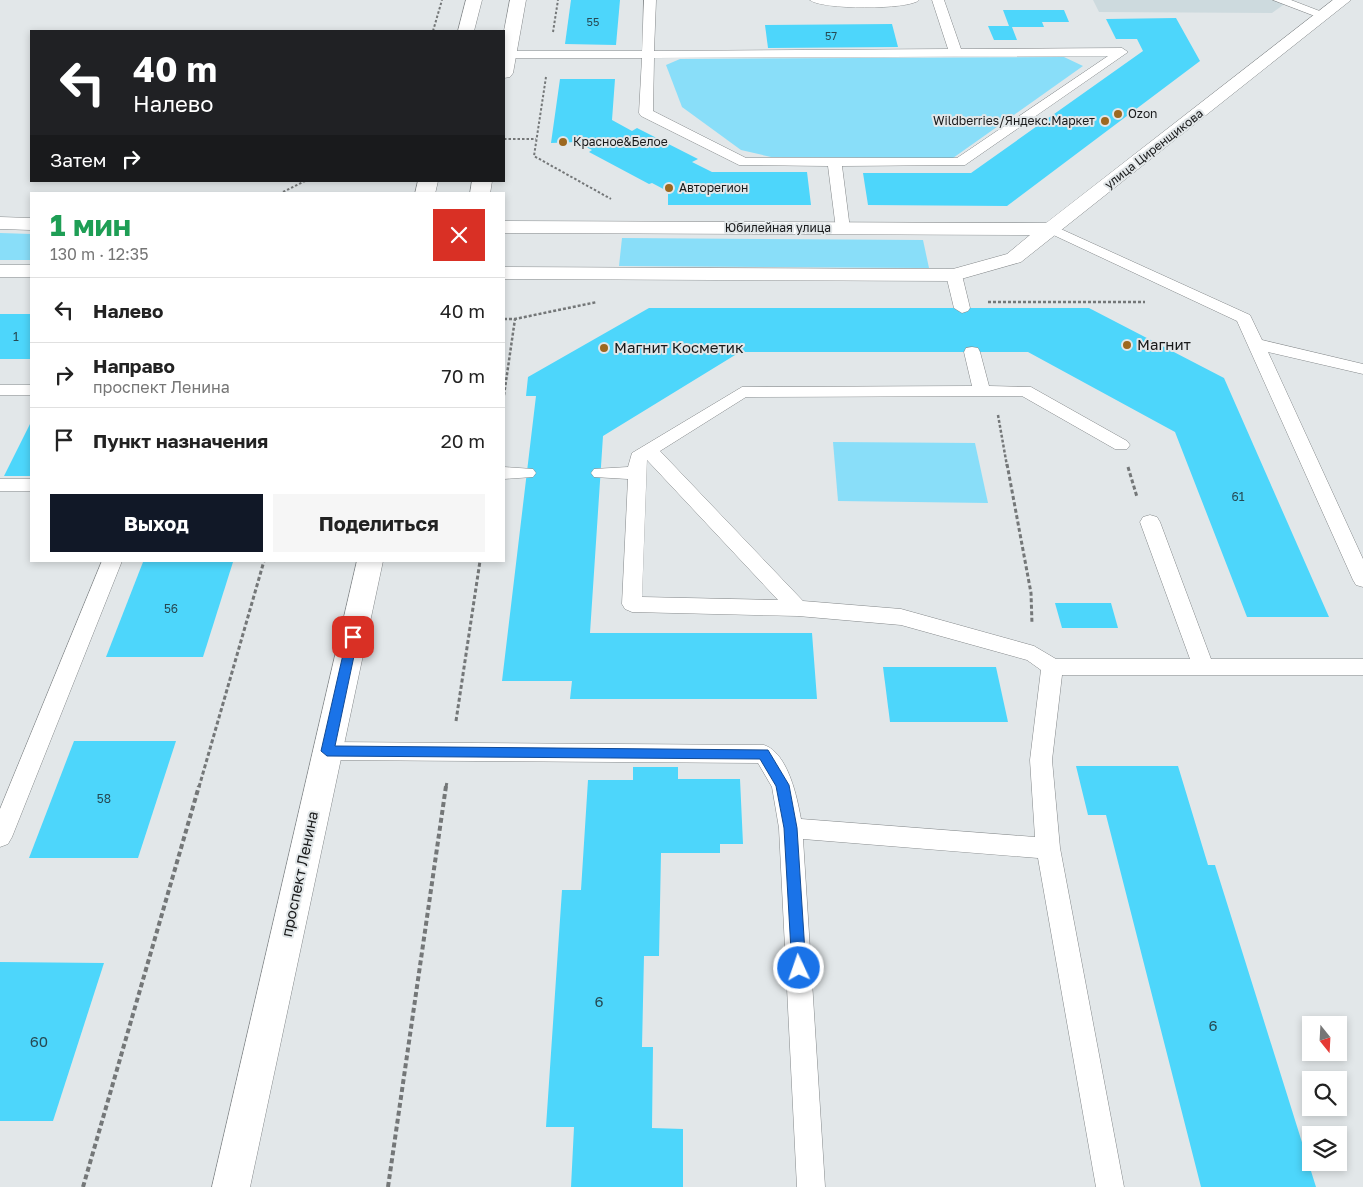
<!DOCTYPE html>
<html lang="ru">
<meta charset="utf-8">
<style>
:root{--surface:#fff;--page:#f6f6f6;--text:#222;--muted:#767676;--line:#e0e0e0;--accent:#111827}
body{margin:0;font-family:"Golos Text",sans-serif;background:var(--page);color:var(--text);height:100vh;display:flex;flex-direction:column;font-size:19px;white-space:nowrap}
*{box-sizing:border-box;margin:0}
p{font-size:16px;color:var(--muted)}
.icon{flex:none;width:28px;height:28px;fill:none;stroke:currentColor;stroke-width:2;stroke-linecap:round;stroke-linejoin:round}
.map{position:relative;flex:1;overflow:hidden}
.panel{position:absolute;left:30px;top:192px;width:475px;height:370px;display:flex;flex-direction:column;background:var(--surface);border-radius:0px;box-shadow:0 2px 8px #0003}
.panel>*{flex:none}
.hud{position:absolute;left:30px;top:30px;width:475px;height:152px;border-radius:0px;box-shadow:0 2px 8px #0003;background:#202124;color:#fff;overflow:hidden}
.needle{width:32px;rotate:162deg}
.buttons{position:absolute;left:1302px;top:1016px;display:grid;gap:10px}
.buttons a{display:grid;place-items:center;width:45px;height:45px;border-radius:0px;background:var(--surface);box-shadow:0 2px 8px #0003;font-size:25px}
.pin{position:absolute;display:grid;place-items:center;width:42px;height:42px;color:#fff;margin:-21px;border-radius:10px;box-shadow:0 2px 8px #0006}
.me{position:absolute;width:55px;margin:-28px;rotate:357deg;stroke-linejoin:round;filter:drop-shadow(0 0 4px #0008)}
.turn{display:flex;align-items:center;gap:18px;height:105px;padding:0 20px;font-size:22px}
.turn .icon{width:65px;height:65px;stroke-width:2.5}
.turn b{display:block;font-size:35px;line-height:42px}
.then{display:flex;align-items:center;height:48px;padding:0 20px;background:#0003;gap:10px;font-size:19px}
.round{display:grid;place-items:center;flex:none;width:52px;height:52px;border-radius:0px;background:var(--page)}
.head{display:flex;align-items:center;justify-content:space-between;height:85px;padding:0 20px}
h1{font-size:30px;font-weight:700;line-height:38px;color:#1e9e55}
.action{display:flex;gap:10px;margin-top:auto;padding:10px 20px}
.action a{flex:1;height:58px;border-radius:0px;background:var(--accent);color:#fff;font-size:20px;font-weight:700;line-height:58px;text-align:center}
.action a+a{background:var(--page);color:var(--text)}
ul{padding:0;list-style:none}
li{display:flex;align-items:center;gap:15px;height:65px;padding:0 20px;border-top:1px solid var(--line)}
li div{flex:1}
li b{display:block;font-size:19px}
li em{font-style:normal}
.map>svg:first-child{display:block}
.built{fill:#cddade}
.green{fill:#89def9}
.building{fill:#4dd6fb}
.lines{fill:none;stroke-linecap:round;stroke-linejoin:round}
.service-casing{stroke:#84888a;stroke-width:1}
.tertiary-casing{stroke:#84888a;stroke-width:1}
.primary-casing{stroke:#84888a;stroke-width:1}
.path-far3{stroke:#747778;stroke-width:2;stroke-dasharray:2.5 2;stroke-linecap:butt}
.path-far2{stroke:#747778;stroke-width:2.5;stroke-dasharray:3 2;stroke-linecap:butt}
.path-far1{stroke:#747778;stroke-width:3;stroke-dasharray:4 2.5;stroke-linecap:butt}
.path{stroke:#747778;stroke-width:4;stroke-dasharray:5 3;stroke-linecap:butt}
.service{fill:#fff;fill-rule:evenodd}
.tertiary{fill:#fff;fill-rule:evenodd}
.primary{fill:#fff;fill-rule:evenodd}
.route{fill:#1a73e8;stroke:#114b97}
.poi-dot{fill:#9d6820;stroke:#e2e7e9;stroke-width:2}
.labels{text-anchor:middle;stroke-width:4;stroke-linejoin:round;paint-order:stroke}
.far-number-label{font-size:11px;fill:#264953}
.far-poi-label{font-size:12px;fill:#191a1b;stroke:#e2e7e9;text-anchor:start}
.far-street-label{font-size:12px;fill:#191a1b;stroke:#e2e7e9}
.number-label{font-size:12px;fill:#264953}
.poi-label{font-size:15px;fill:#191a1b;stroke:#e2e7e9;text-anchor:start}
.street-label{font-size:15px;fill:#191a1b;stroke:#e2e7e9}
.near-number-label{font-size:15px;fill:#264953}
</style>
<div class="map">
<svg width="1363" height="1187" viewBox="0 0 1363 1187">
<rect width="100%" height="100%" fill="#e2e7e9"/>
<polygon class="built" points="1093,0 1290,0 1272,13 1099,12"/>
<g class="green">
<polygon points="1064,57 1083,66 953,158 771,157 741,150 682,107 666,65 680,59"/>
<polygon points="0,233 31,234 31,260 0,260"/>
<polygon points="622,238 923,240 929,268 619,266"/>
<polygon points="833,442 975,443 988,503 838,501"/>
</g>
<g class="building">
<polygon points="571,0 620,0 616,45 565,44"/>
<polygon points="1003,10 1064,10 1069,22 1042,22 1044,27 1012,27 1017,40 994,40 988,26 1009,26"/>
<polygon points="1176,18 1200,61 1007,206 868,205 863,173 971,173 1143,51 1137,39 1116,39 1106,19"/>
<polygon points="892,24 898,47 768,48 765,25"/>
<polygon points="560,79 615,79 612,120 632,131 637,128 698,159 692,162 712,172 807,172 811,205 668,205 668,194 671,193 652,183 649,184 589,152 592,150 576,142 551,143"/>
<polygon points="649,308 1089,308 1224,378 1329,617 1247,617 1175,432 1028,352 740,352 603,436 590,633 812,633 817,699 570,699 572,681 502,681 536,396 526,396 528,377"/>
<rect x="0" y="314" width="31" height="45"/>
<polygon points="31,422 31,476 4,476"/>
<polygon points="143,562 233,562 203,657 106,657"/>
<polygon points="1055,603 1111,603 1118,628 1062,628"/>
<polygon points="883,667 996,667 1008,722 890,722"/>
<polygon points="74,741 176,741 138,858 29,858"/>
<polygon points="1076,766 1178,766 1208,865 1215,865 1316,1187 1201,1187 1106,815 1088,815"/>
<polygon points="633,767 678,767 678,779 740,779 743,844 720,844 720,853 661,853 659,956 644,956 642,1047 653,1047 652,1128 683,1129 683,1187 571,1187 574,1127 546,1127 562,890 581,890 588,780 633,780"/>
<polygon points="0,962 104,963 53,1121 0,1121"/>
</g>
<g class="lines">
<g class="service-casing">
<g id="service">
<path d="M644,0h12l-2,51 294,-2 -16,-49h12l17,49 161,-1 6,4 -163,113 -123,1 8,63 -7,4 -7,-4 -8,-63 -89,-1 -98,-49 -2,-3 3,-55h-138v-6l3,-1h135zM1108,56l-151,102h-211l-93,-47 1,-53z"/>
<path d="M810,0h109c-9,10 -99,10 -109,0z"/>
<polygon points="1273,0 1291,0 1330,15 1324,19 1320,18"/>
<polygon points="1052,225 1250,315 1262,340 1363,364 1363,374 1268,352 1363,559 1363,587 1356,585 1353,580 1237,321 1047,232 1045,229 1047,226"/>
<polygon points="954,270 962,275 970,308 968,311 962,313 954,308 946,275"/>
<path d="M972,347l6,1 2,4 9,34 42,1 96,54 3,4 -3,4h-12l-93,-53 -276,1 -86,54 143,150 98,8 133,37 22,13h134l-50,-137 3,-5 7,-2 7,2 3,5 51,137h152v16h-301l-10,85 8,88 64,339h-28l-58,-329 -235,-19 22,348h-28l-18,-359 -7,-41 -14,-24 -431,-3 -8,-3 -3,-6 3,-6 8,-3 437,3c24,8 33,52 37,74l234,18 -5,-77 11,-90 -14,-10 -126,-35 -103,-9 -166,-4 -7,-3 -3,-5 6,-125 -34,-2 -3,-4 3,-4 34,-2 4,-14 110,-66 230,-1 -8,-34 2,-4zM647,460l131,140 -136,-3z"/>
<rect x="0" y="385" width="31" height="10"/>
<polygon points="504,467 533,469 536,473 533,477 504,479"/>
<rect x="0" y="479" width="31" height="12"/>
<polygon points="102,561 122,561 12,837 8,844 0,847 0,809"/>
</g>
</g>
<g class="tertiary-casing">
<polygon id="tertiary" points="1333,0 1351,0 1021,262 954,281 504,279 504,267 953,269 1007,254 1030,235 504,233 504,221 1046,223"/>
</g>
<g class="primary-casing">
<g id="primary">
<polygon points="466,0 482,0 474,31 458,31"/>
<polygon points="510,0 526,0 513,73 510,77 504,78 504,31"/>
<polygon points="418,181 438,181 435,194 415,194"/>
<polygon points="472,181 492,181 490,194 470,194"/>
<polygon points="0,217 31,218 31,230 0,229"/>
<rect x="0" y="265" width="31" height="12"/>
<polygon points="357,561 383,561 250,1187 212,1187"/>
</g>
</g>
<g class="path-far3">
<polyline points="433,31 442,0"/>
<polyline points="553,32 558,0"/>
<polyline points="546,77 534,156 611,199"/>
<polyline points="504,139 536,139"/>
<polyline points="279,194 305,181"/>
</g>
<g class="path-far2">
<polyline points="988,302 1145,302"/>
<polyline points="504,319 515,319 597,302"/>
<polyline points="504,395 515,319"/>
<polyline points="998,415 1007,466"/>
</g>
<g class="path-far1">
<polyline points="1007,464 1031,593 1032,624"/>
<polyline points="1128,467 1137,497"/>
<polyline points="456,721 480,561"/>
<polyline points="199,787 264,561"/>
<polyline points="446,787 447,782"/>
</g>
<g class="path">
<polyline points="83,1187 199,786"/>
<polyline points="388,1187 446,786"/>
</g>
<use href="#service" class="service"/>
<use href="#tertiary" class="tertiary"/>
<use href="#primary" class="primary"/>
</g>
<polygon class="route" points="353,633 358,637 335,746 768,750 789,785 797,828 806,968 804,973 799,974 794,973 792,968 784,828 776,786 760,759 327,756 321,751 347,637"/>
<g class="poi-dot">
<circle cx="1118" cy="114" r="5"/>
<circle cx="1105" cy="121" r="5"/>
<circle cx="563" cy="142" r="5"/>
<circle cx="669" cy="188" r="5"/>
<circle cx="1127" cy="345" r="5"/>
<circle cx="604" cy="348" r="5"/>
</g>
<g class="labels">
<g class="far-number-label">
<text x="593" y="26">55</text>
<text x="831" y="40">57</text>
</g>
<g class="far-poi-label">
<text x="1128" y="118">Ozon</text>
<text x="1095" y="125" text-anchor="end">Wildberries/Яндекс.Маркет</text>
<text x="573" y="146">Красное&amp;Белое</text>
<text x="679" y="192">Авторегион</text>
</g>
<g class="far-street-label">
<text transform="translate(1154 149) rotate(-38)" y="4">улица Циренщикова</text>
<text x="778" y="232">Юбилейная улица</text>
</g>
<g class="number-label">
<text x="16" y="341">1</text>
<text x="1238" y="501">61</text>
<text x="171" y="613">56</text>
<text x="104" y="803">58</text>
</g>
<g class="poi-label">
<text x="1137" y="350">Магнит</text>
<text x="614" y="353">Магнит Косметик</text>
</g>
<g class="street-label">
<text transform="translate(300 874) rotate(-78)" y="5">проспект Ленина</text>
</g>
<g class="near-number-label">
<text x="599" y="1007">6</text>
<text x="1213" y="1031">6</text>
<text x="39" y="1047">60</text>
</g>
</g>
</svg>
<div class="buttons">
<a><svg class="needle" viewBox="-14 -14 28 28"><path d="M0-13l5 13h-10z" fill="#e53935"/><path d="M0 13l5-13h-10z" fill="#767676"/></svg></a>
<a><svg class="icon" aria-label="search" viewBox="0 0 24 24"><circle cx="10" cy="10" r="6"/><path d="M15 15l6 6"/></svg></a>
<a><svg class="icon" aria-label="layers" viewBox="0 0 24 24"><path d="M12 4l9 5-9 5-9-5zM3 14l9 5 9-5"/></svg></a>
</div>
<div class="pin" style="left:353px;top:637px;background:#d93025"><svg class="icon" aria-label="arrive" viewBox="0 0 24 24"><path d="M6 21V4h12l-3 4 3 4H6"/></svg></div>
<svg class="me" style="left:799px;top:968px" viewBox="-20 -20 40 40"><circle r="17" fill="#1a73e8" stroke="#fff" stroke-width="3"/><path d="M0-11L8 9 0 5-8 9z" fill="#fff"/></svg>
<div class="hud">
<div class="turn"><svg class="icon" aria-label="left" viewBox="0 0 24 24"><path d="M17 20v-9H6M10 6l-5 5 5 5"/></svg><div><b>40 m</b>Налево</div></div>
<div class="then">Затем<svg class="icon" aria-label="right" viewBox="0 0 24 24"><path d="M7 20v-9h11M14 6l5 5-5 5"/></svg></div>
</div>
<section class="panel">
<div class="head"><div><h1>1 мин</h1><p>130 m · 12:35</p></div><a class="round" style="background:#d93025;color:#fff"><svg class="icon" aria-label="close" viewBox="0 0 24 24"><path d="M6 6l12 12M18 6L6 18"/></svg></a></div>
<ul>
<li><svg class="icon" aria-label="left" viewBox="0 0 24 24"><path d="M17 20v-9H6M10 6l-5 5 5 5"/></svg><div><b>Налево</b></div><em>40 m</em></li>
<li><svg class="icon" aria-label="right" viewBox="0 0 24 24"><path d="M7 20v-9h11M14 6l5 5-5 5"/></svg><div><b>Направо</b><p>проспект Ленина</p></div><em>70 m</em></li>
<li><svg class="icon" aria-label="arrive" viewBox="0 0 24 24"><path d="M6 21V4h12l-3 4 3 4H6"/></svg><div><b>Пункт назначения</b></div><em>20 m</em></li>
</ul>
<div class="action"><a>Выход</a><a>Поделиться</a></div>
</section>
</div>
